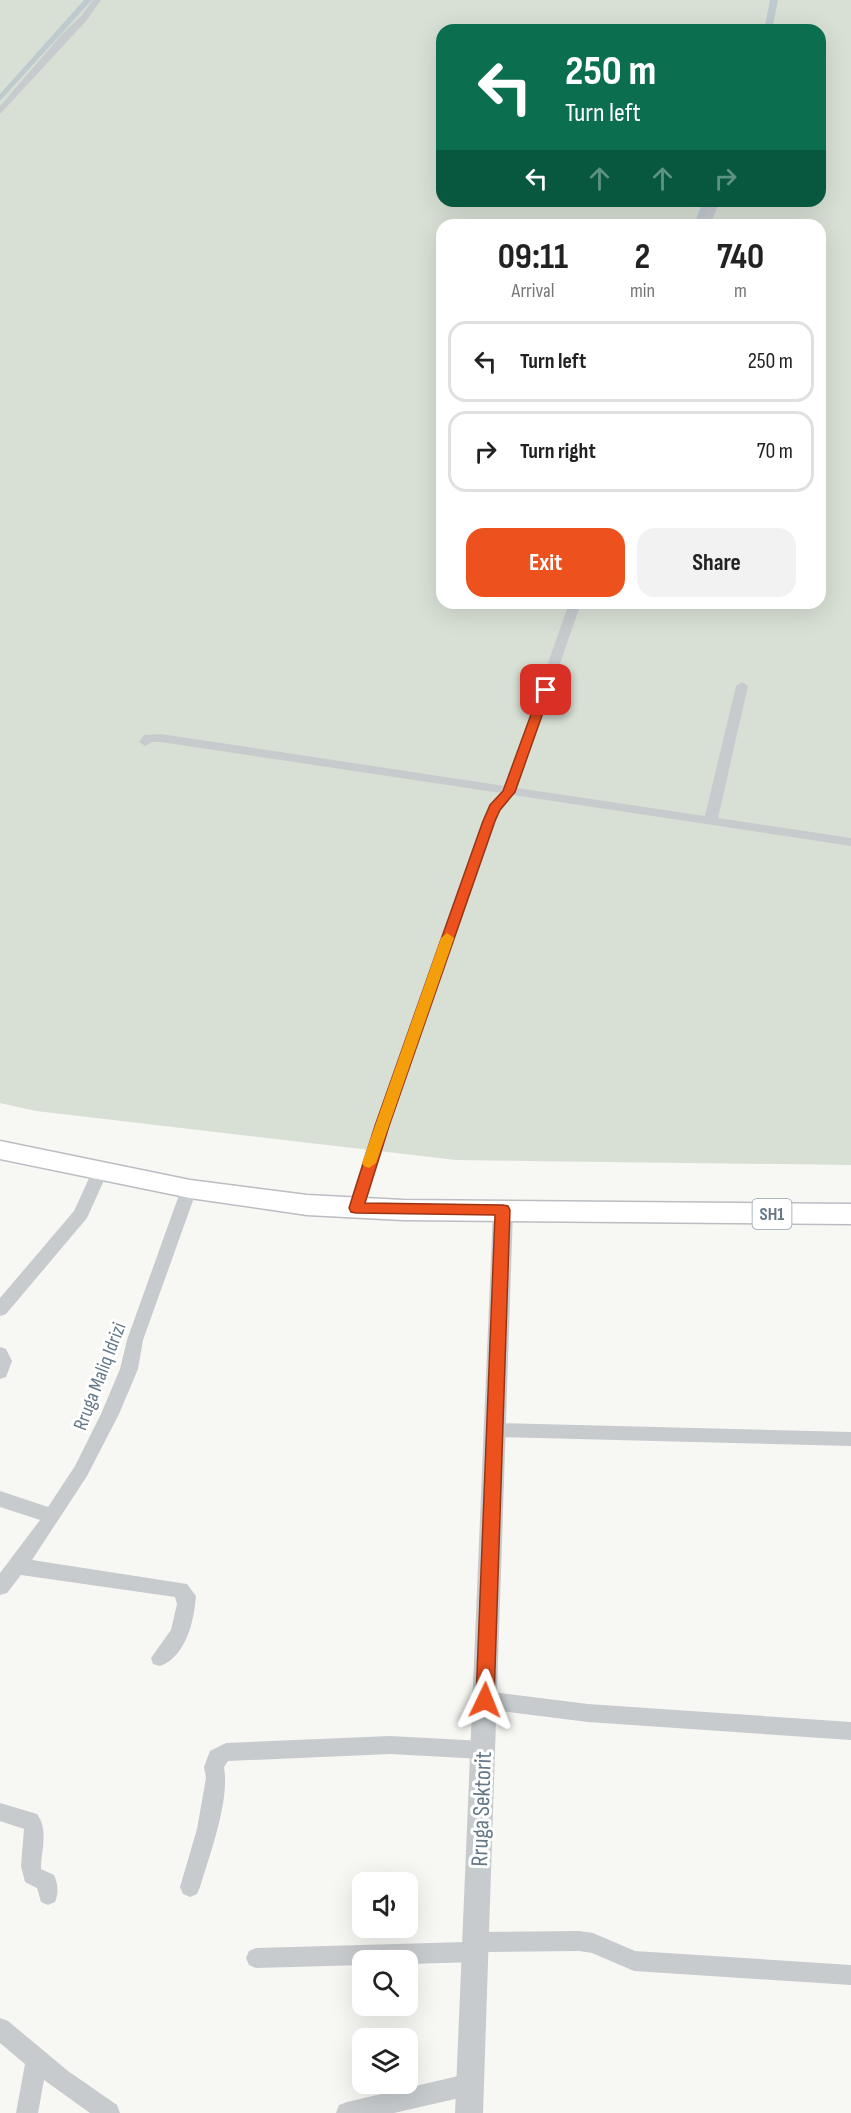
<!DOCTYPE html>
<style>
:root{--surface:#fff;--page:#f2f2f2;--text:#222;--muted:#767676;--line:#e0e0e0;--accent:#ed511e}
body{margin:0;font-family:"Sofia Sans Condensed",sans-serif;background:var(--page);color:var(--text);height:100vh;display:flex;flex-direction:column;font-size:22px;white-space:nowrap}
*{box-sizing:border-box;margin:0}
p{font-size:20px;color:var(--muted)}
.icon{flex:none;width:33px;height:33px;fill:none;stroke:currentColor;stroke-width:2;stroke-linecap:round;stroke-linejoin:round}
.map{position:relative;flex:1;overflow:hidden}
.side{position:absolute;left:436px;top:219px;width:390px;height:390px;display:flex;flex-direction:column;background:var(--surface);border-radius:18px;box-shadow:0 6px 24px #0002}
.side>*{flex:none}
.top-card{position:absolute;left:436px;top:24px;width:390px;height:183px;border-radius:18px;box-shadow:0 6px 24px #0002;background:#0b6e4f;color:#fff;overflow:hidden}
.buttons{position:absolute;left:352px;top:1872px;display:grid;gap:12px}
.buttons a{display:grid;place-items:center;width:66px;height:66px;border-radius:12px;background:var(--surface);box-shadow:0 6px 24px #0002;font-size:30px}
.pin{position:absolute;display:grid;place-items:center;width:51px;height:51px;color:#fff;margin:-26px;border-radius:12px;box-shadow:0 3px 9px #0006}
.me{position:absolute;width:66px;margin:-33px;rotate:2deg;stroke-linejoin:round;filter:drop-shadow(0 0 4px #0008)}
.turn{display:flex;align-items:center;gap:21px;height:126px;padding:0 30px;font-size:27px}
.turn .icon{width:78px;height:78px;stroke-width:2.5}
.turn b{display:block;font-size:42px;line-height:51px}
.lanes{display:flex;align-items:center;height:57px;padding:0 30px;background:#0003;justify-content:center;gap:30px;direction:ltr}
.lanes .off{opacity:.35}
.eta{display:flex;justify-content:space-evenly;align-items:center;height:102px;text-align:center}
.eta b{font-size:36px;font-weight:700;line-height:42px}
.cta{display:flex;gap:12px;margin-top:auto;padding:12px 30px}
.cta a{flex:1;height:69px;border-radius:18px;background:var(--accent);color:#fff;font-size:24px;font-weight:700;line-height:69px;text-align:center}
.cta a+a{background:var(--page);color:var(--text)}
ul{padding:0;list-style:none}
li{display:flex;align-items:center;gap:18px;height:81px;margin:0 12px 9px;padding:0 18px;border:3px solid var(--line);border-radius:18px}
li div{flex:1}
li b{display:block;font-size:22px}
li em{font-style:normal}
.map>svg:first-child{display:block}
.green{fill:#d8e0d5;fill-rule:evenodd}
.lines{fill:none;stroke-linecap:round;stroke-linejoin:round}
.canal{fill:#bfcacf;fill-rule:evenodd}
.primary-casing{stroke:#babec2;stroke-width:3}
.minor{fill:#c7cbce;fill-rule:evenodd}
.tertiary{fill:#c7cbce;fill-rule:evenodd}
.primary{fill:#fff;fill-rule:evenodd}
.route{fill:#ed511e;stroke:#9a3514;stroke-width:1.5}
.slow{fill:#f59e0b}
.labels{text-anchor:middle;stroke-width:6;stroke-linejoin:round;paint-order:stroke}
.shield{fill:#fff;stroke:#92a0ab;stroke-width:1.5}
.shield-label{font-size:18px;font-weight:bold;fill:#647787}
.street-label{font-size:20px;fill:#647787;stroke:#fff}
.near-street-label{font-size:24px;fill:#647787;stroke:#fff}
</style>
<div class="map">
<svg width="851" height="2113" viewBox="0 0 851 2113">
<rect width="100%" height="100%" fill="#f7f7f4"/>
<path class="green" d="M0,0h851v1165l-395,-5 -420,-49 -36,-8zM442,30h378v171h-378zM442,225h378v378h-378z"/>
<g class="lines">
<g class="canal">
<polygon points="84,0 92,0 0,101 0,94"/>
<polygon points="770,0 778,0 772,30 764,30"/>
<polygon points="703,201 711,201 702,225 694,225"/>
</g>
<g class="primary-casing">
<polygon id="primary" points="0,1141 190,1180 307,1195 403,1200 851,1204 851,1224 403,1220 307,1215 190,1198 0,1159"/>
</g>
<g class="minor">
<polygon points="93,0 101,0 87,20 0,114 0,106 62,34 81,16"/>
<polygon points="710,201 720,201 710,225 700,225"/>
<polygon points="569,603 581,603 517,788 705,816 736,686 742,682 748,686 718,818 851,838 851,846 513,795 501,810 496,821 390,1126 364,1208 362,1212 350,1212 348,1208 374,1126 482,821 490,805 501,793 161,742 152,742 145,746 139,742 144,735 161,734 505,786"/>
<polygon points="97,1172 103,1174 105,1178 87,1218 6,1314 0,1316 0,1298 74,1211 91,1174"/>
<path d="M187,1189l6,2 2,4 -52,145 -5,29 -19,45 -32,62 -55,84 155,24 9,12c-2,25 -10,61 -36,70l-7,-2 -2,-6 20,-28 6,-26 -2,-7 -154,-22 -14,18 -7,2v-22l40,-53 -40,-13v-16l48,16 27,-41 26,-52 19,-45 7,-29 52,-145 2,-4z"/>
<polygon points="0,1347 6,1349 12,1361 6,1377 0,1379"/>
<polygon points="495,1423 851,1432 851,1446 495,1437 489,1435 486,1430 489,1425"/>
<polygon points="485,1691 588,1704 851,1722 851,1740 588,1722 485,1709 478,1706 475,1700 478,1694"/>
<path d="M390,1736l93,5 7,3 3,6 -3,6 -7,3 -93,-5 -162,7 -4,6c6,33 -14,87 -24,120l-3,7 -7,3 -7,-3 -3,-7 17,-58 9,-51 -2,-11 6,-16 16,-8z"/>
<path d="M0,1803l37,11c12,16 4,37 4,55l13,6c4,9 5,18 1,27l-7,3 -7,-3 -4,-14 -12,-6 -4,-16 3,-37 -24,-8z"/>
<polygon points="579,1931 593,1933 635,1951 851,1965 851,1985 634,1971 592,1953 579,1951 486,1952 483,1959 476,1962 408,1964 408,1960 363,1960 363,1965 256,1968 249,1965 246,1958 249,1951 256,1948 466,1942 469,1935 476,1932"/>
<polygon points="0,2018 8,2021 68,2071 117,2105 120,2113 90,2113 44,2080 38,2113 16,2113 25,2064 0,2043"/>
<polygon points="471,2070 479,2073 482,2081 479,2089 455,2099 394,2113 336,2113 339,2105 347,2102 454,2077"/>
</g>
<polygon class="tertiary" points="503,1202 510,1204 513,1210 483,2113 455,2113 493,1210 496,1204"/>
<use href="#primary" class="primary"/>
</g>
<polygon class="route" points="546,687 551,690 515,792 500,810 495,821 389,1126 365,1203 503,1205 508,1206 510,1210 494,1700 491,1706 485,1708 479,1706 476,1700 495,1215 356,1213 351,1212 349,1208 375,1126 483,821 490,805 503,791 540,690"/>
<polygon class="slow" points="447,933 454,938 376,1163 369,1168 364,1166 362,1163 441,938"/>
<g class="labels">
<rect class="shield" x="752.5" y="1199" width="39" height="30" rx="4.5"/>
<g class="shield-label">
<text x="772" y="1220">SH1</text>
</g>
<g class="street-label">
<text transform="translate(99 1376) rotate(-69)" y="7">Rruga Maliq Idrizi</text>
</g>
<g class="near-street-label">
<text transform="translate(481 1809) rotate(-88)" y="8">Rruga Sektorit</text>
</g>
</g>
</svg>
<div class="buttons">
<a><svg class="icon" aria-label="sound" viewBox="0 0 24 24"><path d="M4 9h4l5-4v14l-5-4H4zM17 9q2 3 0 6"/></svg></a>
<a><svg class="icon" aria-label="search" viewBox="0 0 24 24"><circle cx="10" cy="10" r="6"/><path d="M15 15l6 6"/></svg></a>
<a><svg class="icon" aria-label="layers" viewBox="0 0 24 24"><path d="M12 4l9 5-9 5-9-5zM3 14l9 5 9-5"/></svg></a>
</div>
<div class="pin" style="left:546px;top:690px;background:#d93025"><svg class="icon" aria-label="arrive" viewBox="0 0 24 24"><path d="M6 21V4h12l-3 4 3 4H6"/></svg></div>
<svg class="me" style="left:485px;top:1700px" viewBox="-20 -20 40 40"><path d="M0-17L14 15 0 8-14 15z" fill="#ed511e" stroke="#fff" stroke-width="4"/></svg>
<div class="top-card">
<div class="turn"><svg class="icon" aria-label="left" viewBox="0 0 24 24"><path d="M17 20v-9H6M10 6l-5 5 5 5"/></svg><div><b>250 m</b>Turn left</div></div>
<div class="lanes"><svg class="icon" aria-label="left" viewBox="0 0 24 24"><path d="M17 20v-9H6M10 6l-5 5 5 5"/></svg><svg class="icon off" aria-label="ahead" viewBox="0 0 24 24"><path d="M12 20V5M6 11l6-6 6 6"/></svg><svg class="icon off" aria-label="ahead" viewBox="0 0 24 24"><path d="M12 20V5M6 11l6-6 6 6"/></svg><svg class="icon off" aria-label="right" viewBox="0 0 24 24"><path d="M7 20v-9h11M14 6l5 5-5 5"/></svg></div>
</div>
<section class="side">
<div class="eta">
<div><b>09:11</b><p>Arrival</p></div>
<div><b>2</b><p>min</p></div>
<div><b>740</b><p>m</p></div>
</div>
<ul>
<li><svg class="icon" aria-label="left" viewBox="0 0 24 24"><path d="M17 20v-9H6M10 6l-5 5 5 5"/></svg><div><b>Turn left</b></div><em>250 m</em></li>
<li><svg class="icon" aria-label="right" viewBox="0 0 24 24"><path d="M7 20v-9h11M14 6l5 5-5 5"/></svg><div><b>Turn right</b></div><em>70 m</em></li>
</ul>
<div class="cta"><a>Exit</a><a>Share</a></div>
</section>
</div>
